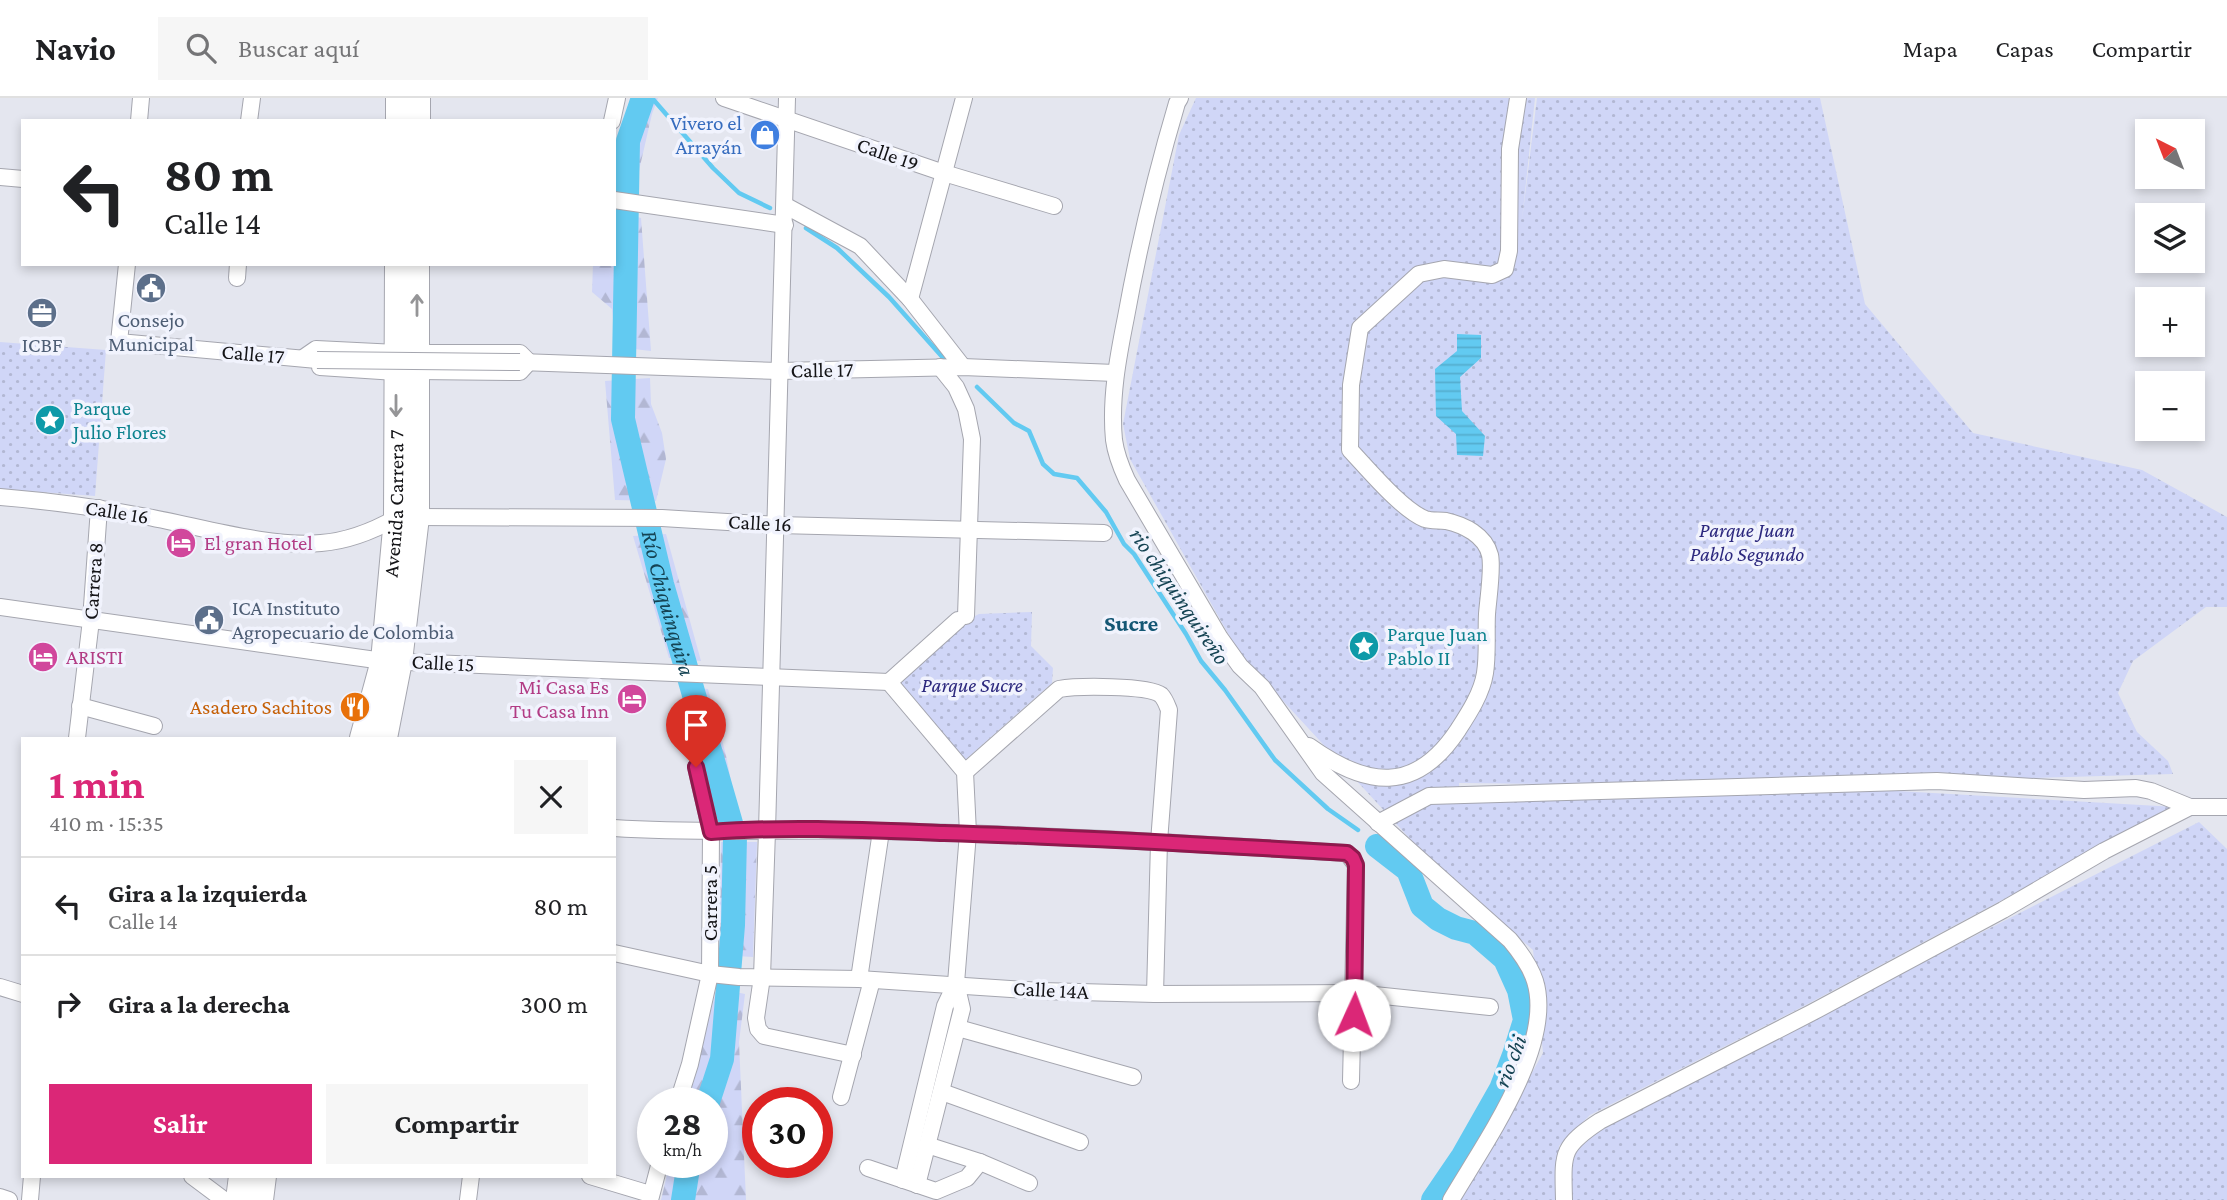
<!DOCTYPE html>
<html lang="es">
<meta charset="utf-8">
<style>
:root{--surface:#fff;--page:#f6f6f6;--text:#202124;--muted:#757577;--line:#e0e0e0;--accent:#db2777}
body{margin:0;font-family:"Crimson Pro",serif;background:var(--page);color:var(--text);height:100vh;display:flex;flex-direction:column;font-size:26px;white-space:nowrap}
*{box-sizing:border-box;margin:0}
p{font-size:23px;color:var(--muted)}
.icon{flex:none;width:38px;height:38px;fill:none;stroke:currentColor;stroke-width:2;stroke-linecap:round;stroke-linejoin:round}
.map{position:relative;flex:1;overflow:hidden}
.side{position:absolute;left:21px;top:639px;width:595px;height:441px;display:flex;flex-direction:column;background:var(--surface);border-radius:0px;box-shadow:0 4px 10px #0003}
.side>*{flex:none}
.banner{position:absolute;left:21px;top:21px;width:595px;height:147px;border-radius:0px;box-shadow:0 4px 10px #0003;background:#fff;color:var(--text);overflow:hidden}
.needle{width:46px;rotate:318deg}
.tools{position:absolute;left:2135px;top:21px;display:grid;gap:14px}
.tools a{display:grid;place-items:center;width:70px;height:70px;border-radius:0px;background:var(--surface);box-shadow:0 4px 10px #0003;font-size:35px}
.speed{position:absolute;left:637px;top:989px;display:flex;gap:14px;font-size:35px;font-weight:700;text-align:center}
.speed>*{display:grid;place-content:center;width:91px;height:91px;border-radius:50%;background:var(--surface);box-shadow:0 4px 10px #0003;line-height:1}
.speed small{font-size:18px;font-weight:400}
.speed .limit{border:10px solid #d22;background:#fff;color:#111}
.pin{position:absolute;display:grid;place-items:center;width:60px;height:60px;color:#fff;margin:-72px -30px;border-radius:50% 50% 50% 0;rotate:-45deg;box-shadow:0 0 7px #0007}
.pin .icon{rotate:45deg}
.me{position:absolute;width:77px;margin:-38px;rotate:2deg;stroke-linejoin:round;filter:drop-shadow(0 0 5px #0008)}
.turn{display:flex;align-items:center;gap:24px;height:147px;padding:0 28px;font-size:32px}
.turn .icon{width:91px;height:91px;stroke-width:2.5}
.turn b{display:block;font-size:49px;line-height:60px}
.round{display:grid;place-items:center;flex:none;width:74px;height:74px;border-radius:0px;background:var(--page)}
.summary{display:flex;align-items:center;justify-content:space-between;height:119px;padding:0 28px}
h1{font-size:42px;font-weight:700;line-height:52px;color:var(--accent)}
.primary-button{display:flex;gap:14px;margin-top:auto;padding:14px 28px}
.primary-button a{flex:1;height:80px;border-radius:0px;background:var(--accent);color:#fff;font-size:28px;font-weight:700;line-height:80px;text-align:center}
.primary-button a+a{background:var(--page);color:var(--text)}
ul{padding:0;list-style:none}
li{display:flex;align-items:center;gap:21px;height:98px;padding:0 28px;border-top:2px solid var(--line)}
li div{flex:1}
li b{display:block;font-size:26px}
li em{font-style:normal}
header{display:flex;align-items:center;gap:42px;box-sizing:border-box;height:98px;padding:0 35px;background:var(--surface);border-bottom:2px solid var(--line)}
header strong{font-size:33px}
nav{display:flex;gap:38px;margin-inline-start:auto;font-size:24px}
.search{width:490px;height:63px;background:var(--page);display:flex;align-items:center;gap:18px;box-sizing:border-box;padding:0 24px;border-radius:0px;color:var(--muted);font-size:26px}
.map>svg:first-child{display:block}
.forest{fill:url(#forest-firs)}
.park{fill:url(#park-dots)}
.water{fill:url(#water-rules)}
.lines{fill:none;stroke-linecap:round;stroke-linejoin:round}
.stream{stroke:#62caf1;stroke-width:4.5}
.river{stroke:#62caf1;stroke-width:24}
.street-casing{stroke:#a5a6af;stroke-width:18}
.primary-casing{stroke:#a5a6af;stroke-width:26}
.street{stroke:#fff;stroke-width:16}
.primary{stroke:#fff;stroke-width:24}
.street-bridge-casing{stroke:#a5a6af;stroke-width:18;stroke-linecap:butt}
.street-bridge{stroke:#fff;stroke-width:16}
.oneway{stroke:#959597}
.route-casing{stroke:#8e194d;stroke-width:18}
.route{stroke:#db2777;stroke-width:12}
.labels{text-anchor:middle;stroke-width:7;stroke-linejoin:round;paint-order:stroke}
.shop-label{font-size:21px;fill:#366cbe;stroke:#f1f3fd;text-anchor:end}
.street-label{font-size:21px;fill:#141417;stroke:#f1f3fd}
.service-label{font-size:21px;fill:#4e5e75;stroke:#f1f3fd}
.culture-label{font-size:21px;fill:#0d838f;stroke:#f1f3fd;text-anchor:start}
.park-label{font-size:21px;font-style:italic;fill:#2c287e;stroke:#f1f3fd}
.hotel-label{font-size:21px;fill:#b23c85;stroke:#f1f3fd;text-anchor:start}
.food-label{font-size:21px;fill:#c56008;stroke:#f1f3fd;text-anchor:end}
.water-label{font-size:23px;font-style:italic;fill:#154353;stroke:#f1f3fd}
.neighbourhood-label{font-size:23px;font-weight:bold;fill:#145774;stroke:#f1f3fd}
</style>
<header>
<strong>Navio</strong>
<div class="search"><svg class="icon" aria-label="search" viewBox="0 0 24 24"><circle cx="10" cy="10" r="6"/><path d="M15 15l6 6"/></svg>Buscar aquí</div>
<nav><a>Mapa</a><a>Capas</a><a>Compartir</a></nav>
</header>
<div class="map">
<svg width="2227" height="1102" viewBox="0 0 2227 1102">
<defs>
<pattern id="forest-firs" width="22" height="20" patternUnits="userSpaceOnUse" patternTransform="scale(1.75)"><rect width="22" height="20" fill="#d0d6f7"/><path d="M5 1l3.5 6h-7zM16 11l3.5 6h-7z" fill="#b2b7d3"/></pattern>
<pattern id="park-dots" width="8" height="8" patternUnits="userSpaceOnUse" patternTransform="scale(1.75)"><rect width="8" height="8" fill="#d0d6f7"/><path d="M2 2h.1M6 6h.1" fill="none" stroke="#b2b7d3" stroke-width="1.8" stroke-linecap="round"/></pattern>
<pattern id="water-rules" width="6" height="5" patternUnits="userSpaceOnUse" patternTransform="scale(1.75)"><rect width="6" height="5" fill="#62caf1"/><path d="M0 2.5h6" fill="none" stroke="#54adce"/></pattern>
</defs>
<rect width="100%" height="100%" fill="#e4e6ef"/>
<g class="forest">
<polygon points="630,0 658,0 652,16 635,90 614,84 614,68"/>
<polygon points="614,112 641,120 651,253 616,249 612,211 592,194 593,166 614,166"/>
<polygon points="650,280 651,306 662,335 666,361 656,403 615,402 605,283"/>
<polygon points="666,436 701,563 669,560 633,438"/>
<polygon points="680,589 708,591 726,657 738,720 718,722"/>
<polygon points="721,744 757,744 753,859 719,857"/>
<polygon points="717,890 745,896 739,944 746,1102 661,1102 670,1064 712,1064 712,1004 686,1004"/>
</g>
<g class="park">
<polygon points="1196,0 1535,0 1522,122 1537,0 1820,0 1865,206 1973,335 2142,372 2227,419 2227,509 2206,509 2133,563 2118,595 2137,634 2168,663 2173,676 1755,688 1459,685 1460,704 1880,692 2176,709 1802,909 1590,1017 1559,1048 1558,1102 1461,1102 1543,955 1533,852 1436,769 1239,555 1130,361 1123,326 1179,37"/>
<polygon points="0,244 106,252 95,398 0,391"/>
<polygon points="1032,514 1031,548 1053,570 1052,585 965,662 899,584 971,520 979,516"/>
<polygon points="2199,724 2227,751 2227,1102 1561,1102 1575,1041"/>
</g>
<polygon class="water" points="1457,236 1481,237 1481,260 1460,279 1462,313 1485,338 1483,358 1457,357 1456,336 1436,318 1435,271 1457,253"/>
<g class="lines">
<g class="stream">
<polyline points="652,0 713,70 739,95 770,110"/>
<polyline points="806,130 837,150 889,199 945,262"/>
<polyline points="977,289 1014,325 1029,333 1043,366 1054,376 1077,380 1106,414 1124,446 1134,456 1186,536 1201,563 1225,592 1275,662 1328,711 1358,732"/>
</g>
<g class="river">
<path id="s1" d="M643,0l-15,43 -5,278 39,165 73,253 -2,88 -11,134 -14,43"/>
<polyline points="1377,748 1408,772 1422,808 1438,821 1456,830 1475,835 1505,861 1519,892 1525,922 1514,957 1501,991 1463,1058 1433,1102"/>
<polyline points="683,1102 689,1064"/>
</g>
<g class="street-casing">
<g id="street">
<polyline points="724,0 944,75 1054,108"/>
<polyline points="787,0 767,733 762,879 756,920 758,931 764,938 853,957"/>
<path d="M1180,0l-3,5c-21,71 -38,142 -51,214 -8,40 -16,82 -12,123 2,15 7,27 13,40l93,158 20,28 22,21 61,86 187,167c10,12 20,25 25,41 20,65 -52,164 -84,219"/>
<polyline points="139,23 141,0"/>
<polyline points="249,23 252,0"/>
<polyline points="612,23 617,0"/>
<polyline points="0,79 23,81"/>
<polyline points="614,102 785,127"/>
<polyline points="786,108 860,148 910,201 963,269"/>
<polyline points="127,166 119,244 317,262"/>
<polyline points="237,180 238,166"/>
<polyline points="910,201 964,0"/>
<polyline points="303,260 316,251 397,255"/>
<polyline points="520,264 779,273 963,269 1115,275"/>
<polyline points="320,269 396,274"/>
<polyline points="940,269 956,289 966,311 972,341 966,518"/>
<polyline points="417,273 520,274 529,264 520,255 423,255"/>
<path d="M0,399c48,4 95,10 142,19 53,9 126,32 179,27 26,-2 52,-12 75,-25"/>
<polyline points="417,419 662,420 778,427 1104,435"/>
<polyline points="0,509 383,563 889,584"/>
<polyline points="889,584 965,674 968,735 956,885 945,908 903,1082"/>
<polyline points="889,584 958,522"/>
<polyline points="80,608 154,628"/>
<polyline points="77,640 91,522 99,410"/>
<path d="M1309,648c57,41 106,49 149,-16 11,-17 24,-37 27,-57 3,-19 1,-40 2,-59 1,-14 6,-46 3,-59 -5,-20 -26,-30 -44,-34 -7,-1 -15,0 -21,-2 -23,-9 -57,-50 -75,-69l1,-65 9,-57 59,-54 25,-5 48,6 13,-6 4,-18 1,-102 8,-51"/>
<path d="M965,674l94,-83c17,-3 89,-4 102,6 4,4 6,10 8,15l-10,132 -4,152"/>
<polyline points="1378,725 1429,698 1937,683 2084,692 2136,690 2151,693 2190,709 2227,709"/>
<path d="M614,730c89,6 177,1 266,3 156,3 312,13 467,22l9,12 -5,216"/>
<polyline points="614,855 710,876 739,879 859,881 1041,893 1155,896 1355,895 1490,909"/>
<polyline points="859,881 881,733"/>
<polyline points="0,889 23,896"/>
<polyline points="958,930 1133,979"/>
<polyline points="942,994 1080,1044"/>
<polyline points="841,999 872,882"/>
<polyline points="678,1004 690,966 710,876 711,734 696,669"/>
<polyline points="927,1047 980,1064 1029,1085"/>
<polyline points="868,1070 936,1093 967,1080 980,1064"/>
<polyline points="192,1078 224,1102"/>
<polyline points="590,1078 650,1096"/>
<polyline points="917,1087 962,911 956,885"/>
<polyline points="0,1099 9,1102"/>
<polyline points="30,1102 32,1078"/>
<polyline points="468,1102 471,1078"/>
<polyline points="650,1102 660,1064"/>
<path d="M1564,1102c-1,-46 -4,-53 36,-79l211,-108 192,-103 101,-59 86,-44"/>
</g>
</g>
<g class="primary-casing">
<g id="primary">
<polyline points="398,0 398,23"/>
<polyline points="418,23 418,0"/>
<path id="s2" d="M362,640l21,-77 13,-143 1,-254"/>
<polyline points="385,640 400,563 417,419 417,166"/>
<polyline points="238,1102 241,1078"/>
<polyline points="261,1102 264,1078"/>
</g>
</g>
<use href="#street" class="street"/>
<use href="#primary" class="primary"/>
<g class="street-bridge-casing">
<polyline id="street-bridge" points="317,262 520,264"/>
</g>
<use href="#street-bridge" class="street-bridge"/>
</g>
<defs><path id="oneway-shaft" d="M-6 0H5M1.5-3L5.5 0L1.5 3" fill="none" stroke-width="1.6" stroke-linecap="round" stroke-linejoin="round" transform="scale(1.75)"/></defs>
<g class="oneway">
<use href="#oneway-shaft" transform="translate(417 207) rotate(-90)"/>
<use href="#oneway-shaft" transform="translate(396 308) rotate(90)"/>
</g>
<g class="lines">
<g class="route-casing">
<path id="route" d="M696,669l15,65c77,-6 156,-2 233,1 135,4 269,12 403,20l6,5 3,7 -2,150"/>
</g>
<use href="#route" class="route"/>
</g>
<defs>
<g id="shop-disc" transform="scale(1.575)"><circle r="9.5" fill="#3f7fe0" stroke="#f1f3fd"/><path d="M-5-2.5h2.3a2.7 3.5 0 0 1 5.4 0H5L5.5 6h-11ZM-1.5-2.5h3a1.5 2.3 0 0 0-3 0Z" fill="#fff"/></g>
<g id="civic-disc" transform="scale(1.575)"><circle r="9.5" fill="#5c6f8a" stroke="#f1f3fd"/><path d="M-.6-6.5H3V-4.5H.6V-3L4-1V1h2V6H-6V1h2V-1L-.6-3ZM-1.2 2.5V6h2.4V2.5Z" fill="#fff"/></g>
<g id="office-disc" transform="scale(1.575)"><circle r="9.5" fill="#5c6f8a" stroke="#f1f3fd"/><path d="M-6-3h4V-5.5h4V-3h4V5H-6ZM-1-4.5V-3h2v-1.5ZM-6 0V1H6V0Z" fill="#fff"/></g>
<g id="sight-disc" transform="scale(1.575)"><circle r="9.5" fill="#0f9aa8" stroke="#f1f3fd"/><path d="M0-6L1.8-2.2L6-1.7L2.9 1.2L3.7 5.4L0 3.3L-3.7 5.4L-2.9 1.2L-6-1.7L-1.8-2.2Z" fill="#fff"/></g>
<g id="hotel-disc" transform="scale(1.575)"><circle r="9.5" fill="#d1479c" stroke="#f1f3fd"/><path d="M-6-4.5h1.5V1H6V5H4.5V3h-9V5H-6ZM-4 0a1.8 1.8 0 1 1 3.6 0ZM.5 0V-2.5h3Q6-2.5 6 0Z" fill="#fff"/></g>
<g id="restaurant-disc" transform="scale(1.575)"><circle r="9.5" fill="#e8710a" stroke="#f1f3fd"/><path d="M-5-6h1v4h1v-4h1v4h1v-4h1v5L-1.5 .5V6h-2V.5L-5-1ZM5-6V6H3V1.5H1.5Q1.5-4 5-6Z" fill="#fff"/></g>
</defs>
<g fill-rule="evenodd">
<use href="#shop-disc" x="765" y="37"/>
<use href="#civic-disc" x="151" y="190"/>
<use href="#office-disc" x="42" y="215"/>
<use href="#sight-disc" x="50" y="322"/>
<use href="#hotel-disc" x="181" y="445"/>
<use href="#civic-disc" x="209" y="522"/>
<use href="#sight-disc" x="1364" y="548"/>
<use href="#hotel-disc" x="43" y="559"/>
<use href="#hotel-disc" x="632" y="601"/>
<use href="#restaurant-disc" x="355" y="609"/>
</g>
<g class="labels">
<g class="shop-label">
<text x="742" y="32">Vivero el<tspan x="742" dy="24">Arrayán</tspan></text>
</g>
<g class="street-label">
<text transform="translate(888 56) rotate(19)" y="7">Calle 19</text>
<text transform="translate(253 256) rotate(5)" y="7">Calle 17</text>
<text transform="translate(822 272) rotate(-1)" y="7">Calle 17</text>
<text dy="7" stroke="none"><textPath href="#s2" startOffset="238">Avenida Carrera 7</textPath></text>
<text transform="translate(117 414) rotate(9)" y="7">Calle 16</text>
<text transform="translate(760 425) rotate(3)" y="7">Calle 16</text>
<text transform="translate(93 483) rotate(-86)" y="7">Carrera 8</text>
<text transform="translate(443 565) rotate(3)" y="7">Calle 15</text>
<text transform="translate(710 805) rotate(-90)" y="7">Carrera 5</text>
<text transform="translate(1051 892) rotate(3)" y="7">Calle 14A</text>
</g>
<g class="service-label">
<text x="151" y="229">Consejo<tspan x="151" dy="24">Municipal</tspan></text>
<text x="42" y="254">ICBF</text>
<text x="232" y="517" text-anchor="start">ICA Instituto<tspan x="232" dy="24">Agropecuario de Colombia</tspan></text>
</g>
<g class="culture-label">
<text x="73" y="317">Parque<tspan x="73" dy="24">Julio Flores</tspan></text>
<text x="1387" y="543">Parque Juan<tspan x="1387" dy="24">Pablo II</tspan></text>
</g>
<g class="park-label">
<text x="1747" y="439">Parque Juan<tspan x="1747" dy="24">Pablo Segundo</tspan></text>
<text x="972" y="594">Parque Sucre</text>
</g>
<g class="hotel-label">
<text x="204" y="452">El gran Hotel</text>
<text x="66" y="566">ARISTI</text>
<text x="609" y="596" text-anchor="end">Mi Casa Es<tspan x="609" dy="24">Tu Casa Inn</tspan></text>
</g>
<g class="food-label">
<text x="332" y="616">Asadero Sachitos</text>
</g>
<g class="water-label">
<text transform="translate(1180 498) rotate(56)" y="8">rio chiquinquireño</text>
<text dy="8" stroke="none"><textPath href="#s1" startOffset="513">Río Chiquinquira</textPath></text>
<text transform="translate(1510 963) rotate(-69)" y="8">rio chi</text>
</g>
<g class="neighbourhood-label">
<text x="1131" y="533">Sucre</text>
</g>
</g>
</svg>
<div class="tools">
<a><svg class="needle" viewBox="-14 -14 28 28"><path d="M0-13l5 13h-10z" fill="#e53935"/><path d="M0 13l5-13h-10z" fill="#757577"/></svg></a>
<a><svg class="icon" aria-label="layers" viewBox="0 0 24 24"><path d="M12 4l9 5-9 5-9-5zM3 14l9 5 9-5"/></svg></a>
<a>+</a>
<a>−</a>
</div>
<div class="speed"><div>28<small>km/h</small></div><div class="limit">30</div></div>
<div class="pin" style="left:696px;top:669px;background:#d93025"><svg class="icon" aria-label="arrive" viewBox="0 0 24 24"><path d="M6 21V4h12l-3 4 3 4H6"/></svg></div>
<svg class="me" style="left:1354px;top:917px" viewBox="-20 -20 40 40"><circle r="19" fill="#fff"/><path d="M0-13L10 11 0 6-10 11z" fill="#db2777"/></svg>
<div class="banner">
<div class="turn"><svg class="icon" aria-label="left" viewBox="0 0 24 24"><path d="M17 20v-9H6M10 6l-5 5 5 5"/></svg><div><b>80 m</b>Calle 14</div></div>
</div>
<section class="side">
<div class="summary"><div><h1>1 min</h1><p>410 m · 15:35</p></div><a class="round"><svg class="icon" aria-label="close" viewBox="0 0 24 24"><path d="M6 6l12 12M18 6L6 18"/></svg></a></div>
<ul>
<li><svg class="icon" aria-label="left" viewBox="0 0 24 24"><path d="M17 20v-9H6M10 6l-5 5 5 5"/></svg><div><b>Gira a la izquierda</b><p>Calle 14</p></div><em>80 m</em></li>
<li><svg class="icon" aria-label="right" viewBox="0 0 24 24"><path d="M7 20v-9h11M14 6l5 5-5 5"/></svg><div><b>Gira a la derecha</b></div><em>300 m</em></li>
</ul>
<div class="primary-button"><a>Salir</a><a>Compartir</a></div>
</section>
</div>
